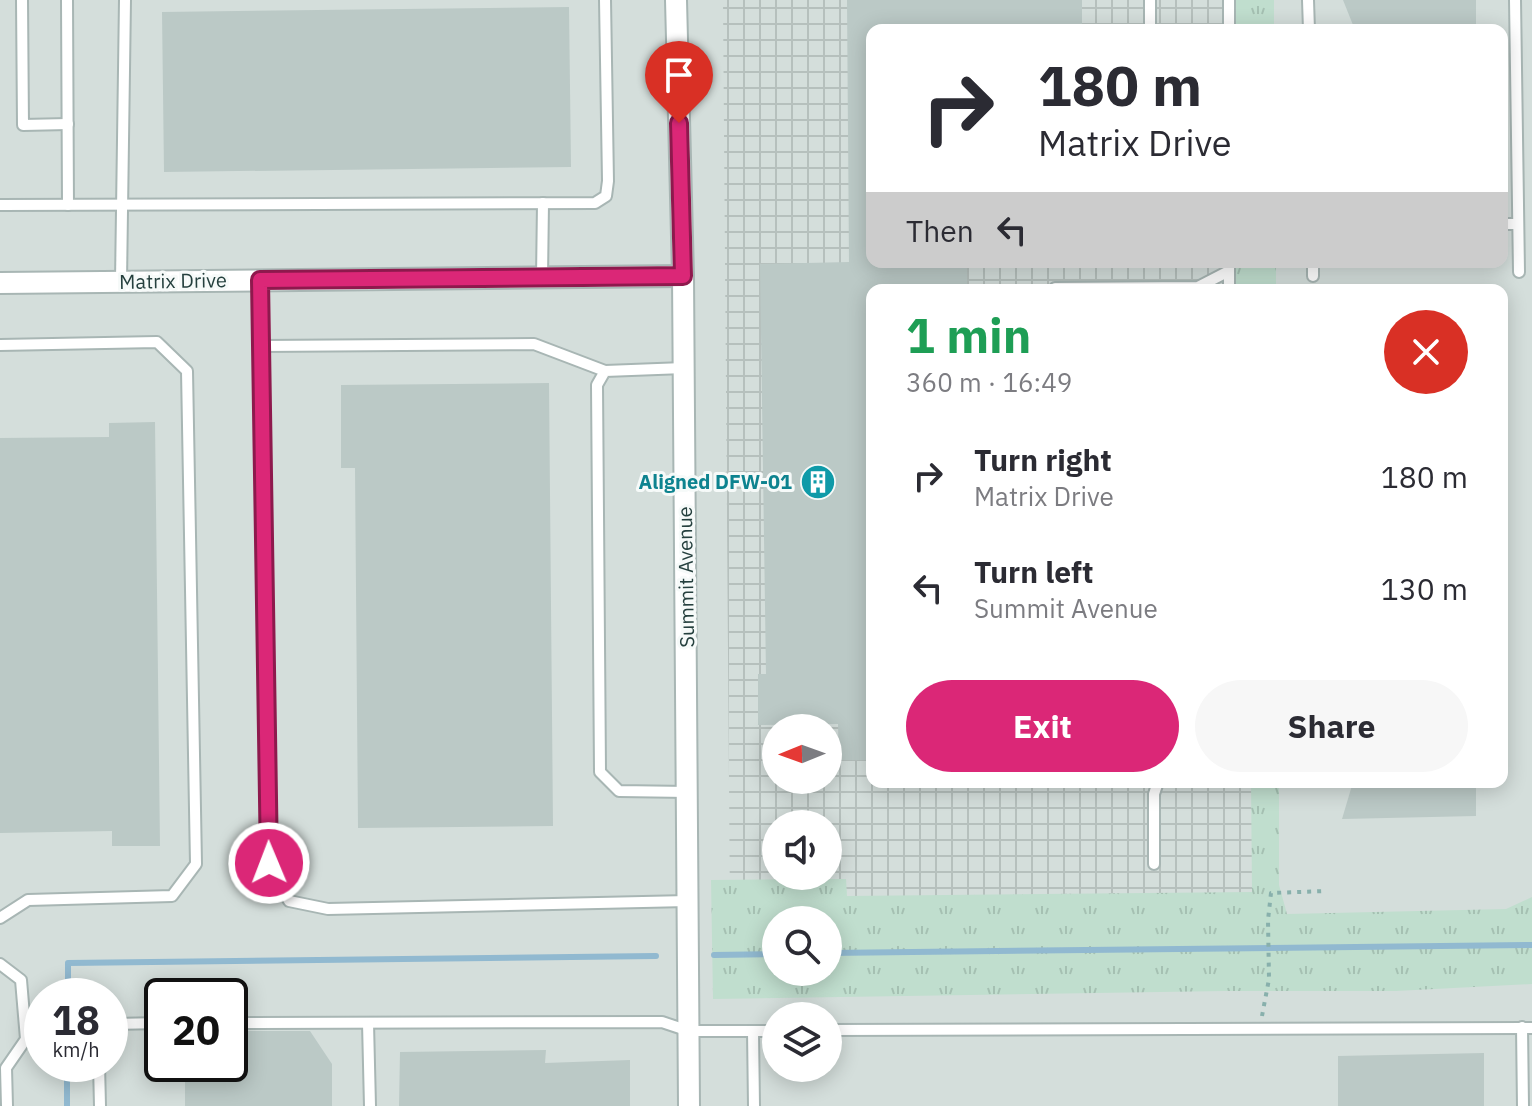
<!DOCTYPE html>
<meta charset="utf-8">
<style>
:root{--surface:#fff;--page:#f7f7f7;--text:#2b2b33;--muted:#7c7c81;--accent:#db2777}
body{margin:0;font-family:"IBM Plex Sans",sans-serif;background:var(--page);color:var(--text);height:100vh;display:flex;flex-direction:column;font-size:30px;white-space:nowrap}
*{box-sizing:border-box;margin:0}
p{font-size:26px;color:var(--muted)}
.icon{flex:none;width:44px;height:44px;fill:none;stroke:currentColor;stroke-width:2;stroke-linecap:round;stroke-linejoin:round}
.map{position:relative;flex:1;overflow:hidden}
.drawer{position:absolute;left:866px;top:284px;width:642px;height:504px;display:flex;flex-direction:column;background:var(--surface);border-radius:16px;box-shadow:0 4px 20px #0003}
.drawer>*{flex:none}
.banner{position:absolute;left:866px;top:24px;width:642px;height:244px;border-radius:16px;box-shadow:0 4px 20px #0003;background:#fff;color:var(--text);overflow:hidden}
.needle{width:52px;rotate:269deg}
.controls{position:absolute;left:762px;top:714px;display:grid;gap:16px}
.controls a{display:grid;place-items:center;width:80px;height:80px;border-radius:50%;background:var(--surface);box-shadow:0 4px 20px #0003;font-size:40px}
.speed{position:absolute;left:24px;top:978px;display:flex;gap:16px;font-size:40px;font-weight:700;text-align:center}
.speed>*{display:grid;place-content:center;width:104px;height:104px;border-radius:50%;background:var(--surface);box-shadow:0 4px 20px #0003;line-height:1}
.speed small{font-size:20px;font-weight:400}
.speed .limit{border:4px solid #111;border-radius:12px;background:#fff;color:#111}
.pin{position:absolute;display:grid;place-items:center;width:68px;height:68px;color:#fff;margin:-82px -34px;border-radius:50% 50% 50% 0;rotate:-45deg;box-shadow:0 0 8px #0007}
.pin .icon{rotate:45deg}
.me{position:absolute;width:88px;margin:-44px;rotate:359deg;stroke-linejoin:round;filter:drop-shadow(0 0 6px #0008)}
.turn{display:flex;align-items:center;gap:28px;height:168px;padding:0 40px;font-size:36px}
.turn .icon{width:104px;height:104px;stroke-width:2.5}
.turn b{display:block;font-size:56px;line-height:68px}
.then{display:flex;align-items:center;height:76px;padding:0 40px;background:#0003;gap:16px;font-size:30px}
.round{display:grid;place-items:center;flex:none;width:84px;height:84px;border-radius:42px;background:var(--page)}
.overview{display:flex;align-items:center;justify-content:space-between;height:136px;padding:0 40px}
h1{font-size:48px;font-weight:700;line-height:60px;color:#1e9e55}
.button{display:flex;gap:16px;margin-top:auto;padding:16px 40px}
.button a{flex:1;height:92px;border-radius:48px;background:var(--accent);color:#fff;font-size:32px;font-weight:700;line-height:92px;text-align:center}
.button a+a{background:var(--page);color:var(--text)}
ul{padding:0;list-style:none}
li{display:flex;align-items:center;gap:24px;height:112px;padding:0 40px}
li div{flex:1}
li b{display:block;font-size:30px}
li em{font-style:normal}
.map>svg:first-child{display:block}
.built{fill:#d4dedb;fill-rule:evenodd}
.industrial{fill:url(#industrial-grid);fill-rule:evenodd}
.grass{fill:url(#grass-tufts);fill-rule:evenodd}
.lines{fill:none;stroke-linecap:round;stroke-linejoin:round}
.stream{stroke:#91b9d0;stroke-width:6}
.building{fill:#bbc9c6}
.lane-casing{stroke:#a8b6b4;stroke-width:14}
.street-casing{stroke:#a8b6b4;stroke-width:24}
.path{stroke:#88b0ac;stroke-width:4;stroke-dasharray:4 6;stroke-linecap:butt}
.lane{stroke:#fff;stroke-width:10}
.street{stroke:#fff;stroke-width:20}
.route-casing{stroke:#8e194d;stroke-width:20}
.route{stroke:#db2777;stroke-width:14}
.labels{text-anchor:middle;stroke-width:6;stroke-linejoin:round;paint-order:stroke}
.street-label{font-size:20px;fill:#25403e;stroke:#f6faf9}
.culture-label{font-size:20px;font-weight:bold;fill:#0d838f;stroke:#f6faf9;text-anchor:end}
</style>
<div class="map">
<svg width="1532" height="1106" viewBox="0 0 1532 1106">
<defs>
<pattern id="industrial-grid" width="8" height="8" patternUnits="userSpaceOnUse" patternTransform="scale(2)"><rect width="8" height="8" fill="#d4dedb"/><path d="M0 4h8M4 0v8" fill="none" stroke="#b6c0bd"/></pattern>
<pattern id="grass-tufts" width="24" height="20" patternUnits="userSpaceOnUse" patternTransform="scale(2)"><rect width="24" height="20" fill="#c0dece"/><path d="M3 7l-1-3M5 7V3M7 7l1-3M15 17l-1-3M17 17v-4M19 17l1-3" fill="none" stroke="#a5c0b2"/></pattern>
</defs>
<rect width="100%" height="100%" fill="#e6eeec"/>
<path class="built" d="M0,0h1532v1106h-1532zM872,30h630v232h-630zM872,290h630v492h-630zM776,728h52v52h-52zM776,824h52v52h-52zM776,920h52v52h-52zM42,996h68v68h-68zM162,996h68v68h-68zM776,1016h52v52h-52z"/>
<path class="industrial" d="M723,0h523l1,30h-375v232h377v28h-377v492h381l1,127 -524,4zM776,728h52v52h-52zM776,824h52v52h-52z"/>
<g class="grass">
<polygon points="1232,0 1274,0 1274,30 1233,30"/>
<rect x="1232" y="262" width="44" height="28"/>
<path d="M1251,782h28v103l8,29 219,-5 26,-12v87l-136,7h-171l-512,8 -2,-119 135,-1 1,17 405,-4zM776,920h52v52h-52z"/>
</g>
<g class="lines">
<g class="stream">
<polyline points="828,953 1532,945"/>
<polyline points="714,955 776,954"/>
<polyline points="68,996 68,963 656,956"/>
<polyline points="67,1106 67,1064"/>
</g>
</g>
<g class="building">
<polygon points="847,0 1082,0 1082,30 872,30 872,262 967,262 967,290 872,290 872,760 839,760 838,724 758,725 758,674 766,674 760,264 849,262"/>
<polygon points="1343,0 1476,0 1476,30 1355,30"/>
<polygon points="569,7 571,167 164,172 162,12"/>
<polygon points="549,383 553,826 358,828 355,468 341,468 341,385"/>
<polygon points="155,422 160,846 112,846 112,831 0,833 0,438 109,437 109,423"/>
<polygon points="1353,782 1476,782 1476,816 1342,819"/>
<polygon points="230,1031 310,1031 332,1064 332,1106 185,1106 185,1064 230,1064"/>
<polygon points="546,1050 545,1063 630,1060 630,1106 399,1106 400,1052"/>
<polygon points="1484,1053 1484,1106 1338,1106 1338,1056"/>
</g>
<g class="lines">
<g class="lane-casing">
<g id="lane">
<polyline points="22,0 23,125 68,124"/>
<polyline points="67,0 68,205"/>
<polyline points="1150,0 1150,30"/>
<polyline points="1308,0 1309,30"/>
<polyline points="1515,0 1519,272"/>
<polyline points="1229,30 1229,0"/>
<polyline points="0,205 595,203 606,196 608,181 605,0"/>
<polyline points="1502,224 1518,224"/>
<polyline points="1313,262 1313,276"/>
<polyline points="1229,271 1229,290"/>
<polyline points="542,277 543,203"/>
<polyline points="260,280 269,863 289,901 328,909 688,901"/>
<polyline points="121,281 125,0"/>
<polyline points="1055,288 1198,287 1229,271 1229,262"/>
<polyline points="0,345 157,342 187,371 196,864 172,896 28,900 0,918"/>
<polyline points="261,346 534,344 605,371"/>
<polyline points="684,368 605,371 597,385 600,772 619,791 688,792"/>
<polyline points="1154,864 1154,794 1158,782"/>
<polyline points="0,964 21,980 26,1039 6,1068 7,1106"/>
<polyline points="230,1023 662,1022 689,1031 776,1031"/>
<polyline points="368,1023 370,1106"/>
<polyline points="1522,1027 1523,1106"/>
<polyline points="110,1029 113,1024 162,1023"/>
<polyline points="828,1030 1532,1028"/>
<polyline points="753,1031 754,1106"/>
<polyline points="99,1064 100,1106"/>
</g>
</g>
<g class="street-casing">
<g id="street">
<polyline points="676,0 683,276 689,1106"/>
<polyline points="0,283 683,276"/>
</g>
</g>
<polyline class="path" points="1262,1016 1269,979 1268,920 1271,893 1325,891"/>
<use href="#lane" class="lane"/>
<use href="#street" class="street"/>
</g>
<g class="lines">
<g class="route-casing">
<polyline id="route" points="269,863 260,280 683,276 679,123"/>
</g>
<use href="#route" class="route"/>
</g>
<defs>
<g id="building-disc" transform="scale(1.8)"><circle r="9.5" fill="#0f9aa8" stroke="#f6faf9"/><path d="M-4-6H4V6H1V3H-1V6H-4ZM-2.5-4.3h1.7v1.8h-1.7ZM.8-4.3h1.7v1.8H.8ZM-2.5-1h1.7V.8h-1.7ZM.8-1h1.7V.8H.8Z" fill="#fff"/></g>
</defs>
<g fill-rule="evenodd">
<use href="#building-disc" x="818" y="482"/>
</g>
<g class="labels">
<g class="street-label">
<text transform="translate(173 281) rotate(-1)" y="7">Matrix Drive</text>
<text transform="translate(686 577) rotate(-91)" y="7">Summit Avenue</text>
</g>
<g class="culture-label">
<text x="792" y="489">Aligned DFW-01</text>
</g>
</g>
</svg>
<div class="controls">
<a><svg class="needle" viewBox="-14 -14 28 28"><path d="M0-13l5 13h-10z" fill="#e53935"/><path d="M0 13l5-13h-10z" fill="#7c7c81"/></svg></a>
<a><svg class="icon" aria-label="sound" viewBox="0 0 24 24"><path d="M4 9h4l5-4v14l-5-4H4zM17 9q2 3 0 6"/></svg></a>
<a><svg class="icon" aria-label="search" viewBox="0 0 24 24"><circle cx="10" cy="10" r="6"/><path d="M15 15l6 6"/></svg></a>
<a><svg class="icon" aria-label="layers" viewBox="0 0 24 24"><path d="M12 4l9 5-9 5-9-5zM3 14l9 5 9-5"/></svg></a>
</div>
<div class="speed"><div>18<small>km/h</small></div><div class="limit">20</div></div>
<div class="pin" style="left:679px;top:123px;background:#d93025"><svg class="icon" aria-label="arrive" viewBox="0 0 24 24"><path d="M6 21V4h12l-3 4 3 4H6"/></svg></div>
<svg class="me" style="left:269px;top:863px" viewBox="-20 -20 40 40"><circle r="17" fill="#db2777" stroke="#fff" stroke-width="3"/><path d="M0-11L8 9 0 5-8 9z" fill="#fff"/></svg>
<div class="banner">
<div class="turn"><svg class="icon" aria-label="right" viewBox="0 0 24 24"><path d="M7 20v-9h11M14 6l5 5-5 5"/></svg><div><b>180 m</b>Matrix Drive</div></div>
<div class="then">Then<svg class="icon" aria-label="left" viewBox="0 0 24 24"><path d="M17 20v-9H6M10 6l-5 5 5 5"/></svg></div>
</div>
<section class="drawer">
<div class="overview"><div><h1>1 min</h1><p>360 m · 16:49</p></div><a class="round" style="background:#d93025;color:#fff"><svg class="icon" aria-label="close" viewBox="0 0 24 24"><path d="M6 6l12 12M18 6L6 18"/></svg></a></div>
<ul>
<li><svg class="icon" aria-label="right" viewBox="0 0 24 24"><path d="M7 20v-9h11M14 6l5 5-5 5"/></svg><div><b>Turn right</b><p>Matrix Drive</p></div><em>180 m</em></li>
<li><svg class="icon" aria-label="left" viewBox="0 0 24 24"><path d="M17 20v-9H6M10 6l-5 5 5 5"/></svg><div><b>Turn left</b><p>Summit Avenue</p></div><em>130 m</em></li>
</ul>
<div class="button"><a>Exit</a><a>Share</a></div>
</section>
</div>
